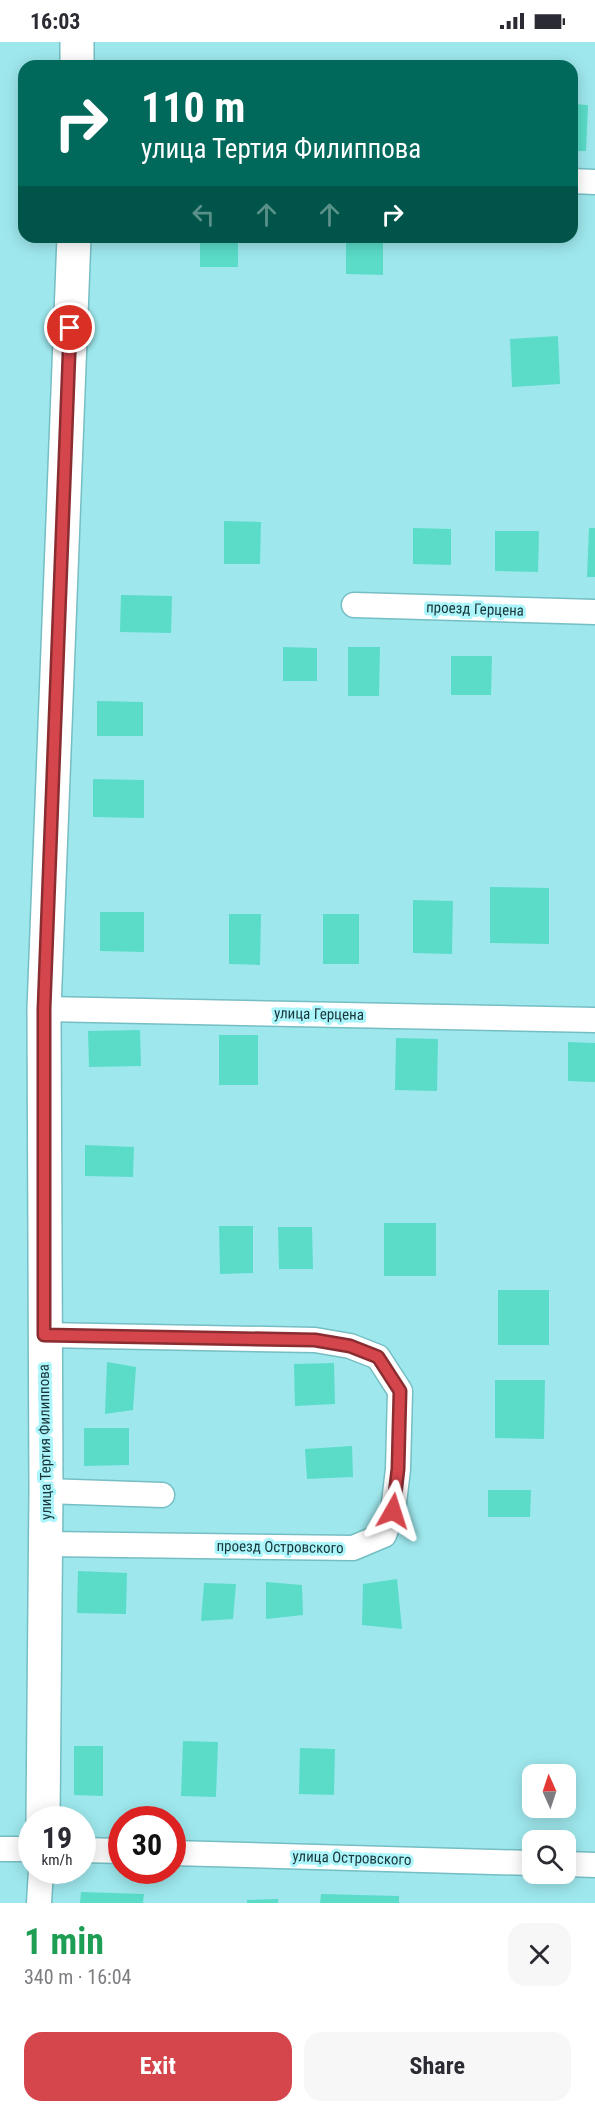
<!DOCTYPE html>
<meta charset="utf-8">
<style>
:root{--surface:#fff;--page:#f7f7f7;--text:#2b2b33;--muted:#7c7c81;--accent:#d5454c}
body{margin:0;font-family:"Roboto Condensed",sans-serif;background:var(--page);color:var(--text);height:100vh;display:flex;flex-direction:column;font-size:22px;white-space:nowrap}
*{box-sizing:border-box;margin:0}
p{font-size:20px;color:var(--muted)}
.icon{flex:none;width:33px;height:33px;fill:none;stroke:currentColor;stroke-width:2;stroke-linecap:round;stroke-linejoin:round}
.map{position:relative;height:1861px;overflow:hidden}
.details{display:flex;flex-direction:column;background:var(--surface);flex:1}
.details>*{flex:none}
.guide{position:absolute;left:18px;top:18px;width:560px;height:183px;border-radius:18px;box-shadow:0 3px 15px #0003;background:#00695c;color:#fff;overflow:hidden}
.needle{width:39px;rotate:357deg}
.tools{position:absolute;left:522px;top:1722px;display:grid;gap:12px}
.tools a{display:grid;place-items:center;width:54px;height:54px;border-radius:12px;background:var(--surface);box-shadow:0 3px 15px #0003;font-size:30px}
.speed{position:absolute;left:18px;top:1764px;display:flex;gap:12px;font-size:30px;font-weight:700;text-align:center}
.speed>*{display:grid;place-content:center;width:78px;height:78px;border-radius:50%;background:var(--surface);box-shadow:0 3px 15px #0003;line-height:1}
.speed small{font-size:15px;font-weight:400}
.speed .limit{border:9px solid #d22;background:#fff;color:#111}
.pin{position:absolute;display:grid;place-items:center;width:51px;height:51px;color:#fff;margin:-26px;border:3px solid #fff;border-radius:50%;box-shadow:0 2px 6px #0007}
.me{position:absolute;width:66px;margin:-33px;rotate:6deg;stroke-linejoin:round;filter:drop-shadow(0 0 4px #0008)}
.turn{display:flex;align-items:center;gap:21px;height:126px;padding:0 24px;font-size:27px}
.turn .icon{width:78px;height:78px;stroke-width:2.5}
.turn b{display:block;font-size:42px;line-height:51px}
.lanes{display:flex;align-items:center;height:57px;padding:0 24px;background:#0003;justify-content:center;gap:30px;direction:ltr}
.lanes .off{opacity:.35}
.round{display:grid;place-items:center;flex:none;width:63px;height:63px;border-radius:18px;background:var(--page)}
.headline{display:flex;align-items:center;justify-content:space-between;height:102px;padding:0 24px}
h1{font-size:36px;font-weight:700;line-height:45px;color:#1e9e55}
.primary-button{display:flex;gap:12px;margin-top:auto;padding:12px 24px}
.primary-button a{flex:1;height:69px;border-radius:18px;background:var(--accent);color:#fff;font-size:24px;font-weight:700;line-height:69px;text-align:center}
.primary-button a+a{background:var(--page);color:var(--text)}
.status{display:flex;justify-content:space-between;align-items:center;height:42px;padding:0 30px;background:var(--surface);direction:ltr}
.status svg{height:16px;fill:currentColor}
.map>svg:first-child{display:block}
.building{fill:#5adcc9}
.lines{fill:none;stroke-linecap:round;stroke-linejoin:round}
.street-casing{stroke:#75bec3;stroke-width:27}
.secondary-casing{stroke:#75bec3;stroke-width:36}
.street{stroke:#fff;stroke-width:24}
.secondary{stroke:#fff;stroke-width:33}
.route-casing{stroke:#8a2d31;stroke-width:15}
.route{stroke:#d5454c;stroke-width:10}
.labels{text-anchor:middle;stroke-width:6;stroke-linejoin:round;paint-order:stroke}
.street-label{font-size:15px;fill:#183639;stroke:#abf5fb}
</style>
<div class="status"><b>16:03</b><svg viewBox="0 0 49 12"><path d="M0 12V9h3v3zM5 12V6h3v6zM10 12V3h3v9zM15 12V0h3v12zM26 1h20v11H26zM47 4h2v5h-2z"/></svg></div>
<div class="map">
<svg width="595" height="1861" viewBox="0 0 595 1861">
<rect width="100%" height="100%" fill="#9ee8ed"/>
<g class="building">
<polygon points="108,18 156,21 156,24 108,24"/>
<polygon points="572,62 588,63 586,109 572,109"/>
<rect x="200" y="195" width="38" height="30"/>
<polygon points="346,195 383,195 383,233 346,232"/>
<polygon points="558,294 560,342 512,345 510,297"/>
<polygon points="224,479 261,480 260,522 224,522"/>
<polygon points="413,486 451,487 451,523 413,522"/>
<polygon points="589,486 595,486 595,535 587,535"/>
<polygon points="495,489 539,489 538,530 495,529"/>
<polygon points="121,553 172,554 171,591 120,590"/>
<polygon points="283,605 317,606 317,639 283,639"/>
<polygon points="348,605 380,605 379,654 348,654"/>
<polygon points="451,614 492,614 491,653 451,653"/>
<polygon points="97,659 143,660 143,694 97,694"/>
<polygon points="93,737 144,738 144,776 93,775"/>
<polygon points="490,845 549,846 549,902 490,901"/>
<polygon points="413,858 453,859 452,912 413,911"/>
<polygon points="100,870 144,870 144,910 100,909"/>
<polygon points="229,872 261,872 260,923 229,922"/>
<rect x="323" y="872" width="36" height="50"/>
<polygon points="140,988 141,1024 89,1025 88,989"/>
<rect x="219" y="993" width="39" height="50"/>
<polygon points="396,996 438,997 437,1049 395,1048"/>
<polygon points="568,1000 595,1001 595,1040 568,1039"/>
<polygon points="85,1103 134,1105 133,1135 85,1134"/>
<rect x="384" y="1181" width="52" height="53"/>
<polygon points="219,1184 253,1184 253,1231 220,1232"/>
<polygon points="278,1185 312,1185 313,1227 279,1227"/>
<rect x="498" y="1248" width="51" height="55"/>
<polygon points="107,1320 136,1325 133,1368 105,1372"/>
<polygon points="334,1321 335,1362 295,1364 294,1322"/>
<polygon points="495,1338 545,1338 544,1397 495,1396"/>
<polygon points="84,1386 129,1386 129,1423 84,1424"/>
<polygon points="352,1404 353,1435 307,1437 305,1407"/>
<polygon points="488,1448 531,1448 530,1475 488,1475"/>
<polygon points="78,1529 127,1531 126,1572 77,1571"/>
<polygon points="397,1537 402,1587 362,1583 363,1542"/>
<polygon points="266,1540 302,1543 303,1573 266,1577"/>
<polygon points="204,1541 236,1542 233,1577 201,1579"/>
<polygon points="183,1699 218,1700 216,1755 181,1754"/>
<polygon points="74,1704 103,1704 103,1754 74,1753"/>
<polygon points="300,1706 335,1707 334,1753 299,1752"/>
<polygon points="81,1850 144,1852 143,1861 80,1861"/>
<polygon points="321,1852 399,1854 399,1861 320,1861"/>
<polygon points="278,1857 278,1861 247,1861 247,1858"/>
</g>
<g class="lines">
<g class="street-casing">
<g id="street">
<polyline points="572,139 595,140"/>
<polyline points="354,563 595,570"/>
<polyline points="44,967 595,978"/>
<polyline points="44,1293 315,1298 350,1304 378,1315 400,1349 398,1427 393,1469 384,1493 353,1506 46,1502"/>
<polyline points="46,1449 162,1453"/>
<polyline points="0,1807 32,1807"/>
<polyline points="82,1808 122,1809"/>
<polyline points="172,1811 532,1821"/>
<polyline points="566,1822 595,1823"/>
<polyline points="39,1861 41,1828"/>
</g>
</g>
<g class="secondary-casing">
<g id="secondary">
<polyline points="77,24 77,0"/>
<polyline points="43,1778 46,1449 44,967 74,195"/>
</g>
</g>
<use href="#street" class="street"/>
<use href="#secondary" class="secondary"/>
</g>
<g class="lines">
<g class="route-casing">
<polyline id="route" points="70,286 44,967 44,1293 315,1298 350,1304 378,1315 400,1349 398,1427 393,1469"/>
</g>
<use href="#route" class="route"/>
</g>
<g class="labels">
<g class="street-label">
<text transform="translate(475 567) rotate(2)" y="5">проезд Герцена</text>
<text transform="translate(319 972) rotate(1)" y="5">улица Герцена</text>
<text transform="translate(45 1400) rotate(-91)" y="5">улица Тертия Филиппова</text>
<text transform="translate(280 1505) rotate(1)" y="5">проезд Островского</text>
<text transform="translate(352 1816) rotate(2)" y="5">улица Островского</text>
</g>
</g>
</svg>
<div class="tools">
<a><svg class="needle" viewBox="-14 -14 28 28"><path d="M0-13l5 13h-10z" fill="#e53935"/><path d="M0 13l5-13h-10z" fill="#7c7c81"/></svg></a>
<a><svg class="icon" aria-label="search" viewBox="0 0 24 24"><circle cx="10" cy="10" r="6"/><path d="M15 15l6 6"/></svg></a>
</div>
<div class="speed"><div>19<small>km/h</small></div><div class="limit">30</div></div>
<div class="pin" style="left:70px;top:286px;background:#d93025"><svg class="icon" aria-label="arrive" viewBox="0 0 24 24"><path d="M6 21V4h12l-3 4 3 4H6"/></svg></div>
<svg class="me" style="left:393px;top:1469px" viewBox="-20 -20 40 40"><path d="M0-17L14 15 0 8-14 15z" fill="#d5454c" stroke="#fff" stroke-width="4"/></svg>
<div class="guide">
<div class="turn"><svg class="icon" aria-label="right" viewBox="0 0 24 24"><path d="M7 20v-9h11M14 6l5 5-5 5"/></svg><div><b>110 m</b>улица Тертия Филиппова</div></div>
<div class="lanes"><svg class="icon off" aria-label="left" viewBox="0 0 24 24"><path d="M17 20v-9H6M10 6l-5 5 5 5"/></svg><svg class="icon off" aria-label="ahead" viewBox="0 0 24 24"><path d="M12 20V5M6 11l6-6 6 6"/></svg><svg class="icon off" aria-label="ahead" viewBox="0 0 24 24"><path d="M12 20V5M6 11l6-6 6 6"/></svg><svg class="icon" aria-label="right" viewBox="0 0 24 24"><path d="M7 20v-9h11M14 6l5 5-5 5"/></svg></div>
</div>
</div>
<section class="details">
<div class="headline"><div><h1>1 min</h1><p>340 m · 16:04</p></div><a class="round"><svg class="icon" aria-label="close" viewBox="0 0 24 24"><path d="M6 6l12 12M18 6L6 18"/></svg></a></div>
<div class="primary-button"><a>Exit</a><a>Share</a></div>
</section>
